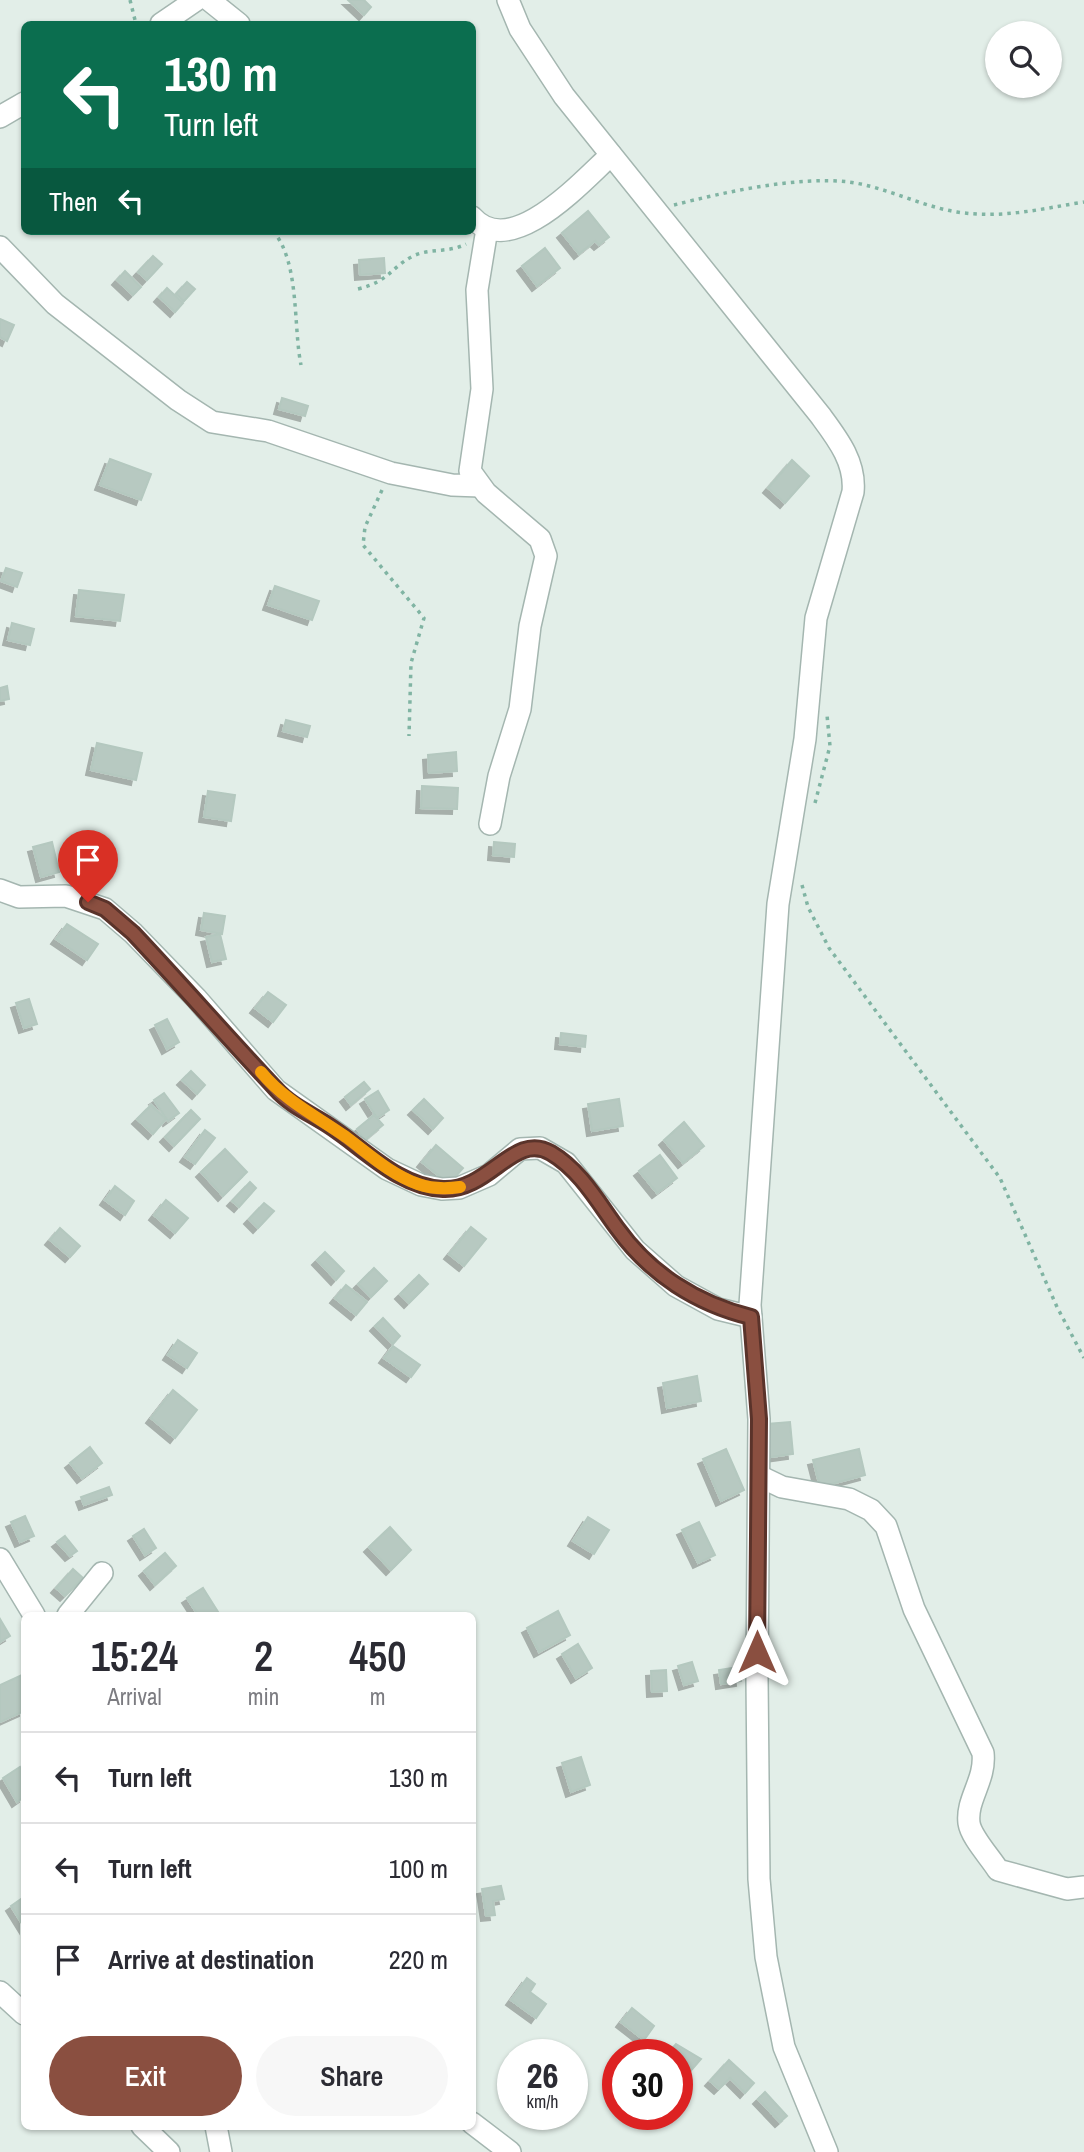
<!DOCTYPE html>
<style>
:root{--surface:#fff;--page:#f7f7f7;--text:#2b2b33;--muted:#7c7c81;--line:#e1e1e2;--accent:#8a4f40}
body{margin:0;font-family:"Archivo Narrow",sans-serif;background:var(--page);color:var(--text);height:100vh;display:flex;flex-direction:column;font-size:26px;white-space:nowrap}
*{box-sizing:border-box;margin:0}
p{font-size:23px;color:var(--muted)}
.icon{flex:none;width:38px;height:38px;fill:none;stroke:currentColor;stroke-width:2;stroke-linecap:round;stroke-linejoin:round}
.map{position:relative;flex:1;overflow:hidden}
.panel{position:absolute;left:21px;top:1612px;width:455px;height:518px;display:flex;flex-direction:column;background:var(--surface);border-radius:10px;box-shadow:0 2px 5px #0004}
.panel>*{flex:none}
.banner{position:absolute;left:21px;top:21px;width:455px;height:214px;border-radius:10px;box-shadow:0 2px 5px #0004;background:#0b6e4f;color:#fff;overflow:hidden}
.controls{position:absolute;left:985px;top:21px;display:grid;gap:14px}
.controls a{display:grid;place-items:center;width:77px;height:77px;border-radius:50%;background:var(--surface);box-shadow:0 2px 5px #0004;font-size:35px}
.speed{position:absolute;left:497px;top:2039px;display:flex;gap:14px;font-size:35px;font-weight:700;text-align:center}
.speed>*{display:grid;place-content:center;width:91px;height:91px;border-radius:50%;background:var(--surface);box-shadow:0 2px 5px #0004;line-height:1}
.speed small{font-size:18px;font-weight:400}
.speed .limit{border:10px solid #d22;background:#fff;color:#111}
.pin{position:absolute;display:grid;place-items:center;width:60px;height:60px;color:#fff;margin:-72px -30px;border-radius:50% 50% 50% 0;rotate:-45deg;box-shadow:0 0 7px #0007}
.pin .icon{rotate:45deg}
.me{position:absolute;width:77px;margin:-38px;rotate:0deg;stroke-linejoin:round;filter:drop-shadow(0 0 5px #0008)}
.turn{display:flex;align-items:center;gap:24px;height:147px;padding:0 28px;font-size:32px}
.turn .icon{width:91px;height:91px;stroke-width:2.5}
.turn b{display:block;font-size:49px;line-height:60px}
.then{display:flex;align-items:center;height:66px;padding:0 28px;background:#0003;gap:14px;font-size:26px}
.eta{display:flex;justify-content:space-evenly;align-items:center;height:119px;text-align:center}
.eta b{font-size:42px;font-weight:600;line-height:49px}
.primary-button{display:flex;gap:14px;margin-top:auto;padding:14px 28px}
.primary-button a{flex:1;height:80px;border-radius:42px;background:var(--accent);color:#fff;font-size:28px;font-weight:600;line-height:80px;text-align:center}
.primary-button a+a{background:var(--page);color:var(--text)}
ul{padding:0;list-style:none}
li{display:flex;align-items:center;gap:21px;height:91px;padding:0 28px;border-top:2px solid var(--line)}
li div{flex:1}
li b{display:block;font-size:26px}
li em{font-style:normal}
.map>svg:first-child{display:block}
.building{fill:#b7c9c1;stroke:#b4c8bf;stroke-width:2;filter:url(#shadow)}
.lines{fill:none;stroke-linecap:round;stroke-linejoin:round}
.minor-casing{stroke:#a4b6b0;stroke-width:24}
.path{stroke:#80b4a3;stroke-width:3.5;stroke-dasharray:3.5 5;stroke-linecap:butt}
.minor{stroke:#fff;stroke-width:21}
.route-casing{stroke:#5a332a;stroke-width:18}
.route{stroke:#8a4f40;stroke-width:12}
.slow{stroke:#f59e0b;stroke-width:12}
</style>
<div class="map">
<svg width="1084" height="2152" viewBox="0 0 1084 2152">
<defs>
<filter id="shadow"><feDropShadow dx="-5" dy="5" stdDeviation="0" flood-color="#0004"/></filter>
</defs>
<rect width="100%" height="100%" fill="#e2eee8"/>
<g class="building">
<polygon points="348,0 364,0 371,7 364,15"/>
<polygon points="588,211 609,237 599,245 595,241 579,254 562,233"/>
<polygon points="545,248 560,268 537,286 522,266"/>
<polygon points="153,256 162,264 147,280 138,272"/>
<polygon points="384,258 385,273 360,275 359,260"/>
<polygon points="125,271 141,287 133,295 117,280"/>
<polygon points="187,282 195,289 184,301 176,294"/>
<polygon points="167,288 183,303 175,312 159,297"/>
<polygon points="0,319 14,325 7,341 0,337"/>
<polygon points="282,398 308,406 305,416 279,409"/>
<polygon points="110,459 151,474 141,500 100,485"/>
<polygon points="792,460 809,476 785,503 768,488"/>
<polygon points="6,568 22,573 17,587 1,581"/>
<polygon points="275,586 319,601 312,620 268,605"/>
<polygon points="79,590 124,595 120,621 76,616"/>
<polygon points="12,623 34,629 30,645 8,640"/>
<polygon points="7,686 9,699 0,701 0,688"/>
<polygon points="286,720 310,726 307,737 283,731"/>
<polygon points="97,743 142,753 136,780 91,770"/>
<polygon points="456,752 457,771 429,773 428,755"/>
<polygon points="422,786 458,788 457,809 421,808"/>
<polygon points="208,791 235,795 231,821 204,817"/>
<polygon points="52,842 59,872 41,877 33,847"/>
<polygon points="494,842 515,844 514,857 493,855"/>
<polygon points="204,913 225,916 222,934 201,930"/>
<polygon points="67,924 98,944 87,960 56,939"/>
<polygon points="220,934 226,959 212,962 206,937"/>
<polygon points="268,992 286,1005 273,1022 255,1008"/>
<polygon points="29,999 37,1024 24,1028 16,1003"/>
<polygon points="167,1019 179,1042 167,1049 155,1025"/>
<polygon points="561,1033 586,1036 585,1047 560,1044"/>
<polygon points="191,1071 205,1085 197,1094 182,1080"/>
<polygon points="364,1082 370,1089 351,1105 345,1097"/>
<polygon points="378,1091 389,1110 377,1118 365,1099"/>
<polygon points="164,1093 179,1113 168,1121 154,1100"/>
<polygon points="424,1099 443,1118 433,1129 413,1110"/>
<polygon points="619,1099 623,1126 592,1131 588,1104"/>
<polygon points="151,1105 166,1119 153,1134 137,1119"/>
<polygon points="191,1110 200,1119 174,1146 165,1137"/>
<polygon points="374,1115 383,1125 365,1140 357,1129"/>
<polygon points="684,1122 704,1146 683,1163 664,1140"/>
<polygon points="205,1130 215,1138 195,1164 185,1157"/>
<polygon points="436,1145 463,1168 449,1184 422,1162"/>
<polygon points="225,1149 247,1172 223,1196 201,1172"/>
<polygon points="660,1155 677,1178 657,1193 639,1171"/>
<polygon points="250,1182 256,1188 239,1207 232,1201"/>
<polygon points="115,1186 134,1201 125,1215 105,1200"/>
<polygon points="166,1200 188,1218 175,1233 154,1215"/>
<polygon points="264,1203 274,1211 258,1228 249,1219"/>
<polygon points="471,1227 486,1239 464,1266 449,1254"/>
<polygon points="60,1228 80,1246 70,1257 50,1240"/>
<polygon points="325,1252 344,1271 336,1280 317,1260"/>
<polygon points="374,1268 387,1281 371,1297 358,1284"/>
<polygon points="419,1275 428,1284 409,1303 400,1294"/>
<polygon points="346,1285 367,1302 356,1315 335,1298"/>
<polygon points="383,1318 400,1336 393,1344 375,1326"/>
<polygon points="178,1340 197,1353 187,1368 168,1355"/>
<polygon points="393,1346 420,1365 411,1377 384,1358"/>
<polygon points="697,1376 701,1401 667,1408 663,1383"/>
<polygon points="173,1390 197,1410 175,1438 151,1418"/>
<polygon points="790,1422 793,1454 770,1457 767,1424"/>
<polygon points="90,1447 102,1463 82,1478 70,1463"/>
<polygon points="726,1449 744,1490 721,1501 703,1459"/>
<polygon points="859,1449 865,1475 820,1487 813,1460"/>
<polygon points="109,1487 112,1495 84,1505 81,1497"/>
<polygon points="25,1516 34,1536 20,1542 11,1522"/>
<polygon points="588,1517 609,1530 594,1554 573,1541"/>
<polygon points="699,1522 715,1555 698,1563 682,1530"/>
<polygon points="390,1527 411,1550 391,1570 369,1547"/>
<polygon points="144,1529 156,1548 145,1555 133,1536"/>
<polygon points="65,1536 77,1551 70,1556 57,1542"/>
<polygon points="165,1553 176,1566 155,1585 144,1571"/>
<polygon points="73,1569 83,1578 65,1596 56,1588"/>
<polygon points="203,1588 220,1615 198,1615 187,1598"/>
<polygon points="558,1611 570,1635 539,1652 527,1628"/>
<polygon points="0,1619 10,1636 0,1642"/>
<polygon points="578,1644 592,1668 576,1678 562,1654"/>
<polygon points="692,1662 698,1681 684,1685 678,1666"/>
<polygon points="739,1667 741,1681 721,1684 719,1670"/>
<polygon points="666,1670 667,1691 652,1692 651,1671"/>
<polygon points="24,1674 24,1711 0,1722 0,1685"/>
<polygon points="581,1757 590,1785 571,1792 562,1763"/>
<polygon points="20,1767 24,1774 24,1797 17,1802 3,1778"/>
<polygon points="501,1886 504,1899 493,1901 495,1915 486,1916 482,1889"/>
<polygon points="24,1897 24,1927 11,1906"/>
<polygon points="527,1978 535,1984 530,1992 546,2004 536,2018 511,2000"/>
<polygon points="632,2008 654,2026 644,2040 621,2022"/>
<polygon points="676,2044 701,2059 687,2075 677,2067 677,2054 667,2054"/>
<polygon points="729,2060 754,2083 745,2093 730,2078 719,2089 710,2081"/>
<polygon points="765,2092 787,2116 780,2122 758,2099"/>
</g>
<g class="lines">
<g class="minor-casing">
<g id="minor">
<polyline points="209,0 239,24"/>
<path d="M508,0l12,29 44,67 256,319c17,23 36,47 33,77l-37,126 -11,121 -27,165 -28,401 9,114 -2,259 2,201 7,78 18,90 43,105"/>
<polyline points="161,24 196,0"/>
<polyline points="0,117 24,103"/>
<path d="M472,217c39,45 111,-37 139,-62"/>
<polyline points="487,229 477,290 482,389 470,471 486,493 540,539 546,556 530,626 520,709 499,776 490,824"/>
<polyline points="0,247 55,304 178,400 212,422 268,431 391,473 452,485 480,486"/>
<polyline points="0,890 19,897 66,896 105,909 133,933 196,998 276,1090 387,1169 421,1185 442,1189 459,1188 489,1175 520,1149 540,1148 566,1163 635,1250 676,1286 718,1309 751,1317"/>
<path d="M759,1476l23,11 67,12 22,11 15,16 28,83 69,144c3,27 -17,46 -14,70 2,14 21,34 29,47l69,19 17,-2"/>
<polyline points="0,1559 34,1615"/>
<polyline points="68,1615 102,1573"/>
<polyline points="0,1992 24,2014"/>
<polyline points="472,2123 510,2152"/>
<polyline points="142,2126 169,2152"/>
<polyline points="216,2126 221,2152"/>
</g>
</g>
<g class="path">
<polyline points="130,0 136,24"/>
<path d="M674,205c51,-13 123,-29 175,-23 37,5 71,24 108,30 45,7 83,-3 127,-10"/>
<path d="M273,231c27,31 20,95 28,134"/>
<path d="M358,289c32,-8 32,-21 55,-33 17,-8 36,-3 53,-12"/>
<polyline points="382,490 365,527 363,545 424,618 411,663 409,736"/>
<polyline points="815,803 830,746 827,715"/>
<polyline points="802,885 808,907 829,948 1000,1178 1057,1307 1084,1358"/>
</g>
<use href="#minor" class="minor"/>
</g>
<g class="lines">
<g class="route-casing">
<path id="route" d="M88,902l17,7 28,24c48,51 95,105 143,156 14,16 35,25 52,36 36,23 70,62 115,64 47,2 71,-58 108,-36 29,17 47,49 66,75 33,46 80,76 134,89l8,102 -2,233"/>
</g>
<use href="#route" class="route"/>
<path class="slow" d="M261,1072c24,29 55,44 85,65 23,17 44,37 72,47 14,5 28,5 42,3"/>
</g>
</svg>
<div class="controls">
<a><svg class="icon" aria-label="search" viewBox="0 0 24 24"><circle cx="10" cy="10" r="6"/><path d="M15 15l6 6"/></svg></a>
</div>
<div class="speed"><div>26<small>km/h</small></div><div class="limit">30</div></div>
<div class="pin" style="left:88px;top:902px;background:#d93025"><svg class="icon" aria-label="arrive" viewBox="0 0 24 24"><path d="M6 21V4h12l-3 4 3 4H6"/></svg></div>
<svg class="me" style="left:757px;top:1652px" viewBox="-20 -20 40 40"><path d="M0-17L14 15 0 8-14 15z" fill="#8a4f40" stroke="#fff" stroke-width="4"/></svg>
<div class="banner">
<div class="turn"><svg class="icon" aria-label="left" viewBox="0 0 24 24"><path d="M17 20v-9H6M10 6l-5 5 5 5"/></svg><div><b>130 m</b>Turn left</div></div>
<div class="then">Then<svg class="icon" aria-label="left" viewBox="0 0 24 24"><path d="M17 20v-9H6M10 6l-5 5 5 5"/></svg></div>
</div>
<section class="panel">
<div class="eta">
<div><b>15:24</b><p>Arrival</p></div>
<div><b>2</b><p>min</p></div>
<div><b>450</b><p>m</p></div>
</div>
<ul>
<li><svg class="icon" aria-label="left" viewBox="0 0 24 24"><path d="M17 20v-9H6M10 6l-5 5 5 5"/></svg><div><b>Turn left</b></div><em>130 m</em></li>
<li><svg class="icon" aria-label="left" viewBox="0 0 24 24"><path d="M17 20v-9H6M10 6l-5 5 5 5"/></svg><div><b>Turn left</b></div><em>100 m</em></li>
<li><svg class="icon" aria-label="arrive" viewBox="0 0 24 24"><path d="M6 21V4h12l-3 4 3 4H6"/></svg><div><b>Arrive at destination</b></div><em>220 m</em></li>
</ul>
<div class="primary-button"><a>Exit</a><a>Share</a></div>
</section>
</div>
